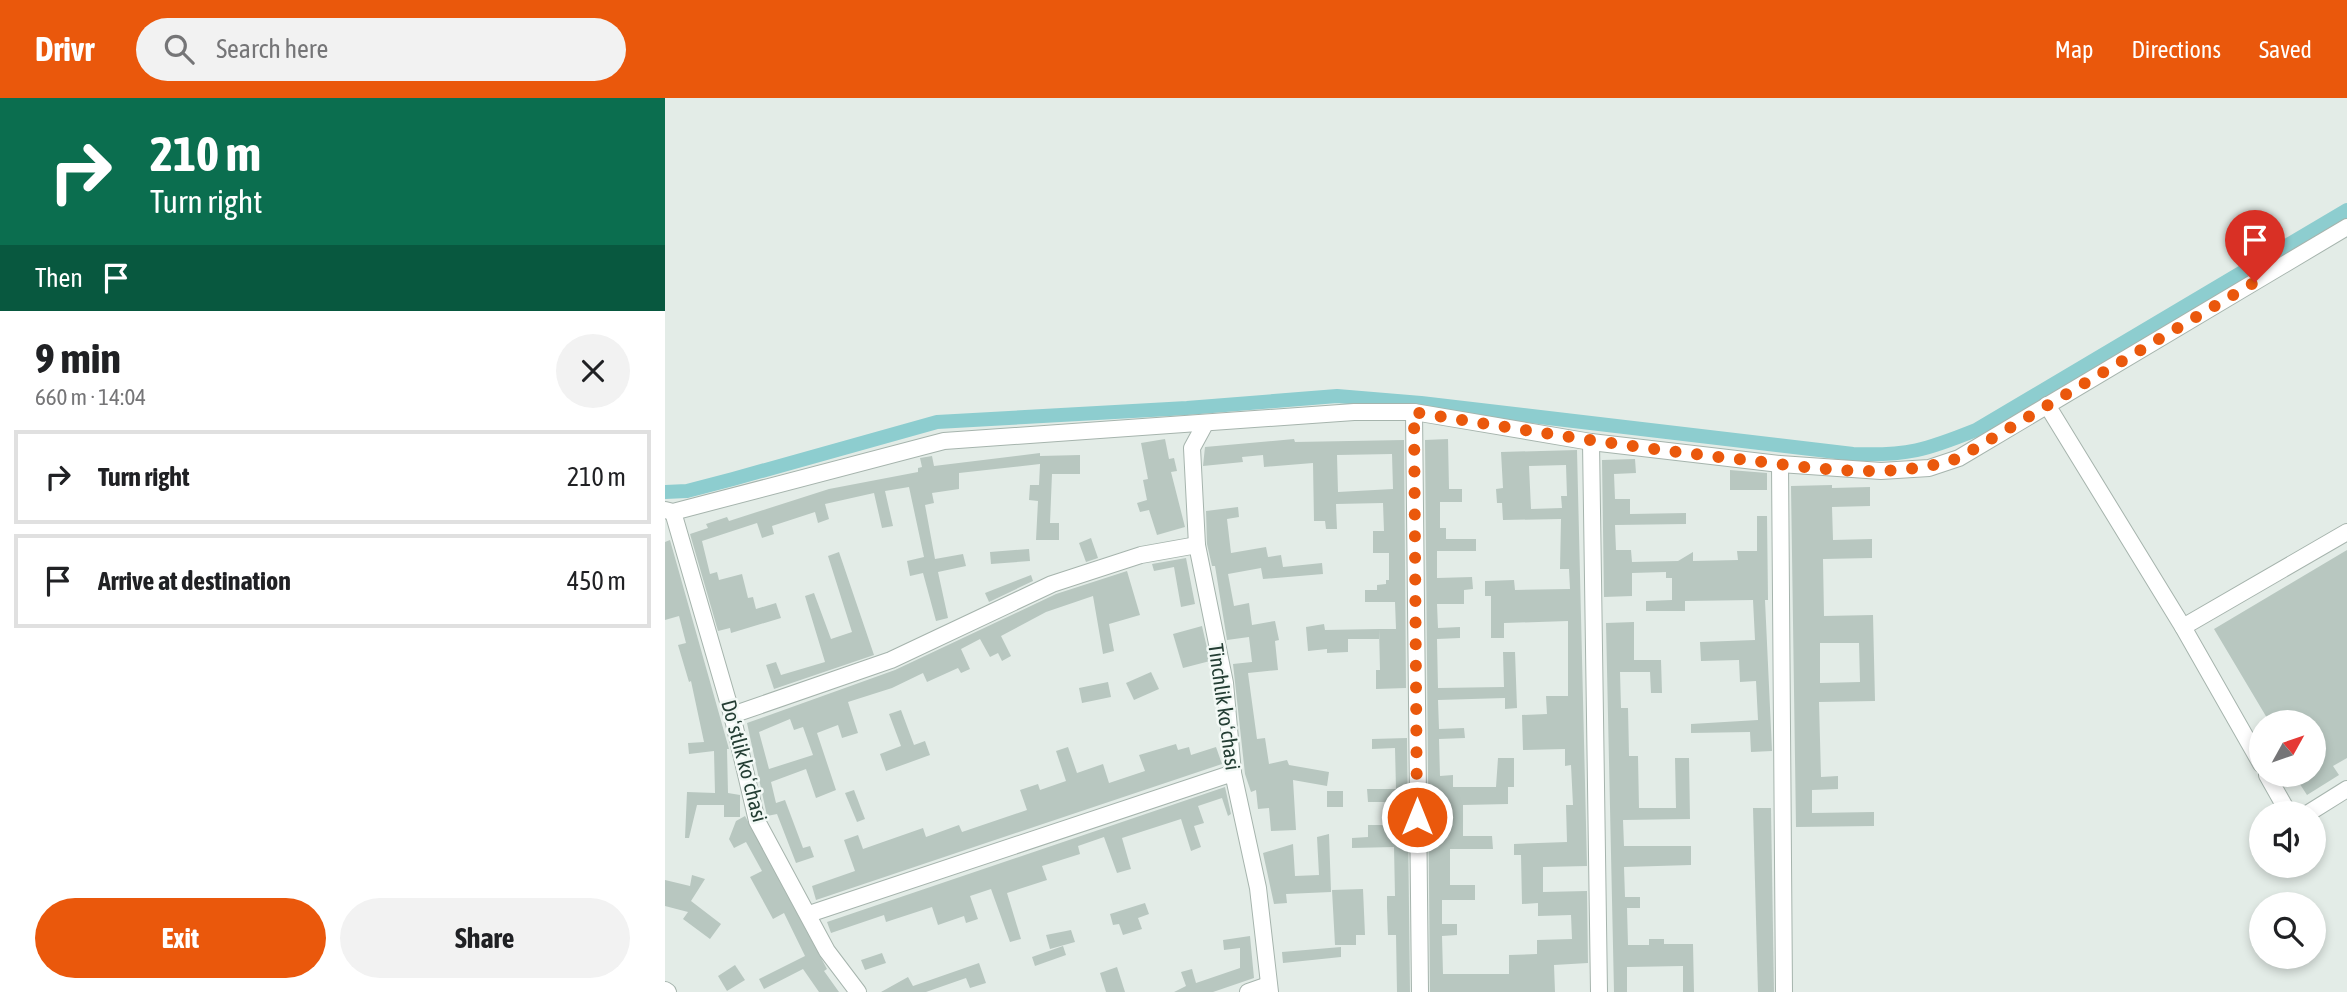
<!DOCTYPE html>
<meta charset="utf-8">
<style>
:root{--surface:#fff;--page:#f2f2f2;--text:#202124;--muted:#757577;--line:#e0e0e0;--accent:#ea580c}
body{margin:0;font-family:"Asap Condensed",sans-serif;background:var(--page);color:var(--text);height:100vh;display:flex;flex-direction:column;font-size:26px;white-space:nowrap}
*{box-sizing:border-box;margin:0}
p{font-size:23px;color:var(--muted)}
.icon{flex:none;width:38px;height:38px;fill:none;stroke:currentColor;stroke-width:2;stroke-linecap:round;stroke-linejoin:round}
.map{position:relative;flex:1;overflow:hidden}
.details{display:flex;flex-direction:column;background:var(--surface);width:665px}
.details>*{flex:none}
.guide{background:#0b6e4f;color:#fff;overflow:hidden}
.needle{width:46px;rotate:50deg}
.fabs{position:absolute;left:1584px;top:612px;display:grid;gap:14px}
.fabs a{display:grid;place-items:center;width:77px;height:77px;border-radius:50%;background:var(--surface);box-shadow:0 4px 10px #0003;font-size:35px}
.pin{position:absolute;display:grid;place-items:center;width:60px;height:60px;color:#fff;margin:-72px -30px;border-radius:50% 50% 50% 0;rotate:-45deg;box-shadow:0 0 7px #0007}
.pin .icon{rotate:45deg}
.me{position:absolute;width:77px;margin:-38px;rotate:0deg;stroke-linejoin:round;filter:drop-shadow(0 0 5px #0008)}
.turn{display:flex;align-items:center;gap:24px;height:147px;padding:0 35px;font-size:32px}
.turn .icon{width:91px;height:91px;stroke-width:2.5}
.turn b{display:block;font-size:49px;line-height:60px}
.then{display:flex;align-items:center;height:66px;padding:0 35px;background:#0003;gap:14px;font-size:26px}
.round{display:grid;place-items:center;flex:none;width:74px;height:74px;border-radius:37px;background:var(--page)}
.overview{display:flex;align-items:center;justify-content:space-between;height:119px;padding:0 35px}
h1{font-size:42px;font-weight:700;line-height:52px}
.action{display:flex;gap:14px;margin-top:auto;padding:14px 35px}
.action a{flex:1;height:80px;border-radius:42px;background:var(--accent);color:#fff;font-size:28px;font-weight:700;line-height:80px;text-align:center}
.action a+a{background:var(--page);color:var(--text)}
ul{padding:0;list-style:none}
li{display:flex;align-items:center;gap:21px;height:94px;margin:0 14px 10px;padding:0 21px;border:4px solid var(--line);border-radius:0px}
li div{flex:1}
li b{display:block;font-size:26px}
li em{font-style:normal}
header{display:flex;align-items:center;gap:42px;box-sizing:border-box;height:98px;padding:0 35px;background:var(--accent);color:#fff}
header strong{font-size:33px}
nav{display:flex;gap:38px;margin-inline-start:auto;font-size:24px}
.search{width:490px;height:63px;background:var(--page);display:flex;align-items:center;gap:18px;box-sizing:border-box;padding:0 24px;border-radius:38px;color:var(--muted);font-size:26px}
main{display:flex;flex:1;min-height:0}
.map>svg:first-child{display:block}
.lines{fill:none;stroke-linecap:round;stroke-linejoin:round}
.canal{stroke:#8dcdcf;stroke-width:14}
.building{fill:#b8c7c0;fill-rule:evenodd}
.minor-casing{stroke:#a6b4ad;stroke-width:18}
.minor{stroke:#fff;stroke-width:16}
.route{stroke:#ea580c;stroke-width:12;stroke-dasharray:0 21.6}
.labels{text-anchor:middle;stroke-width:5;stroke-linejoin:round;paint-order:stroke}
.street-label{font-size:21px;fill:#233d33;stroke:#f3f9f6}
</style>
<header>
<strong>Drivr</strong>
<div class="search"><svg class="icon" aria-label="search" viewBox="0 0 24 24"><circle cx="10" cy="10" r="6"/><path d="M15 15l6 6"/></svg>Search here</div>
<nav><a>Map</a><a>Directions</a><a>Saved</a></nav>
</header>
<main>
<section class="details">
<div class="guide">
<div class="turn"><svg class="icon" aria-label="right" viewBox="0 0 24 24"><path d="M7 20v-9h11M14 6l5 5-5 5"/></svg><div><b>210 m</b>Turn right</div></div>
<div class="then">Then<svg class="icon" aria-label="arrive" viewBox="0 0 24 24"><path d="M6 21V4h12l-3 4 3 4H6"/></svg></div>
</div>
<div class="overview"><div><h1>9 min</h1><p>660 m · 14:04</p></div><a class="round"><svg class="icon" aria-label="close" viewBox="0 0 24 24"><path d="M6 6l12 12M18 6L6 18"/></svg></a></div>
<ul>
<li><svg class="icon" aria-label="right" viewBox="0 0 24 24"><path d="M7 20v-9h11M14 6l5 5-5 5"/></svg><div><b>Turn right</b></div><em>210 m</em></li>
<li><svg class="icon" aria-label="arrive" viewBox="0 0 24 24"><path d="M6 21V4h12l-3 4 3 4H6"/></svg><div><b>Arrive at destination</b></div><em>450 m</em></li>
</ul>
<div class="action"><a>Exit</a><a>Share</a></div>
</section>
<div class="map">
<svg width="1682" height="894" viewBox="0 0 1682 894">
<rect width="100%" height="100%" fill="#e3ece7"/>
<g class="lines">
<path class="canal" d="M0,394l22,-1 46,-12 204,-57 250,-14 150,-12 84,7 432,51c55,2 73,-4 123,-24l371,-220"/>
</g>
<g class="building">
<polygon points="500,341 504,361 509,360 512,373 506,374 520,429 492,437 484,412 475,414 472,405 482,402 478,382 483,381 476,345"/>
<path d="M629,341l1,3 109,-2 2,248 -30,1v-19h4l-1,-41h17l-1,-27h-30v-12h12v-5l9,-1v-4h3v-27h-16v-22h11l-1,-28 -47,1 1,25h-11l-1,-8h-11l-1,-58 -49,4 -1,-12 -21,2 1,5 -40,4 2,-19zM727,356l1,35 -55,3 -1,-37z"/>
<path d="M783,341l1,50h13v13h-22v26h6v11h30v12h-39v27l35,-1 1,12 -9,1v14h-27l1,24 22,-1v11l-23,1 1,49 66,-1 -1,-35h12l2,56 -12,1v-11l-67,2 1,29 25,-1 1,10 -26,1 1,37 13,-1v12h43l2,-29h16v29h-6v17l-45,1v31h29l1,13h-43v36h25v15h-33v24h15v11l-15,1 1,38h66v-19l28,-1v-14l35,-1 -1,-24 -33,1v-13l-16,1 -1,-49h-7v-11l53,-2 -1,-37h7l-2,-40 -6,1v-17l-42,1 -1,-35 25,-1 -1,-18h22v-75l-64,2v15h-13v-42h-6v-15l29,-1 1,10 55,-1 -1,-20h-9l1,-50 -58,1 -1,-17h-5l-1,-14 7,-1 -2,-36 76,-2 10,416 -44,1v25l44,-1 1,72 -34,2 1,27h-125l-5,-552zM901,367l1,31h-6l1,12 -31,1 -2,-43z"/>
<polygon points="375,355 375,358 415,357 415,376 387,376 385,425 394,425 394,442 371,442 373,403 364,402 365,387 374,387 375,366 294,375 294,391 267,395 269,405 260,407 270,461 298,456 301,468 273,474 283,520 271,523 258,475 245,478 242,463 259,459 244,389 220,393 228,428 217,430 209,395 160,406 164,421 153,425 150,414 107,428 109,436 97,440 92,425 37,443 45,476 52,474 54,482 77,476 83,500 88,499 91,511 111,505 116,520 66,535 65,530 53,533 25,436 43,430 41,426 62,419 64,423 164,391 253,374 253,370 257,369 255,360 267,358 269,368"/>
<polygon points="970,361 971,375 949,376 950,401 965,401 965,416 1021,415 1021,426 950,427 951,452 966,452 967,464 1013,463 1028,454 1028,463 1073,462 1072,453 1092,453 1092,418 1102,418 1103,502 1100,502 1107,653 1086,654 1085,634 1026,635 1026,626 1093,622 1091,583 1075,584 1074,562 1036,563 1035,544 1090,542 1088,502 1020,503 1020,513 981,513 981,503 1007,502 1007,480 1001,480 1001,474 967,475 967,498 939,499 937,362"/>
<polygon points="1065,372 1102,375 1102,392 1065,392"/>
<path d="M1167,387v3l38,-1v19l-38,1 1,33 39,-1v19l-49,1 1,57 49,-1 2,86 -56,1 2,75 17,-1v13l-26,1v23l62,-1v14l-78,1 -5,-341zM1155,545h39l1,39 -40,1z"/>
<polygon points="573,409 574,419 562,421 566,455 601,449 603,459 616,457 618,469 657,465 658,476 598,481 596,470 563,476 569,508 584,505 587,527 610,523 614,542 610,543 613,572 583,575 592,641 600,640 604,666 622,662 624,667 664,674 662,688 628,682 631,732 606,733 604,710 593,711 591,692 586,694 580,676 568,566 587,564 584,539 562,542 550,468 547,468 542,446 541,413"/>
<polygon points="426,440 433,460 421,464 414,445"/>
<polygon points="5,442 64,651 62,651 63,695 75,697 75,719 59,719 59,707 32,707 24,740 20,740 22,694 50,695 49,653 24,656 23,645 39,644 26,583 24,584 13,547 21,545 14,518 0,522 0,444"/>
<polygon points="364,451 365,463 326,466 325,454"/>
<polygon points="1682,452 1682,660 1668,668 1674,677 1642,697 1629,677 1648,677 1648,625 1605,625 1549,531"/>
<polygon points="174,454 209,557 109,591 101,567 111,564 116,577 160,564 140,498 149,495 166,541 187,534 163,458"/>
<polygon points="521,460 530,506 516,509 509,469 489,473 487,466"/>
<path d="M462,473l13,44 -31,9 5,27 -11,3 -10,-58 -47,16 -45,24 10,20 -9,5 -4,-8 -8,4 -10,-18 -19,10 9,20 -9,4 -3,-5 -31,14 -4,-9 -31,15 -44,14 10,31 -16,5 -4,-13 -21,8 19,57 -20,8 -10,-29 -35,13 5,21 9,-3 18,48 7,-2 4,11 -18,6 -19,-49 -10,2 -20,-93 148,-53 161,-76zM125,621l4,11 9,-3 10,28 -44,14 -10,-37z"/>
<polygon points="366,477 368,483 324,504 320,495"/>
<polygon points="969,524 969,562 996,562 997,595 986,595 985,574 955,574 956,610 963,610 964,658 973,658 974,710 1011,710 1010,660 1024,660 1025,721 958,722 959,748 1026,748 1026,767 959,769 960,799 975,799 975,810 962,810 963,847 984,847 984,841 999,841 999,846 1028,846 1029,894 1018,894 1018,868 962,869 962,894 949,894 941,525"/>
<polygon points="659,526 660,532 714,531 714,541 683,541 683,554 662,555 662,551 643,553 641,529"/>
<polygon points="537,528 545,563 518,570 508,536"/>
<polygon points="486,574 494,591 469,602 461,585"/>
<polygon points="443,584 446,599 417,605 414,590"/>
<polygon points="236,612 249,647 260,643 265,657 221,673 215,656 236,648 224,616"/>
<polygon points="742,640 745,894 732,894 731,837 723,837 722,809 722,798 730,798 729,749 687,750 687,740 703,739 703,727 727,727 726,704 703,704 702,691 731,691 730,650 707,651 707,641"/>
<polygon points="511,646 513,652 524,649 526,657 551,649 557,666 151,802 147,788 190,773 179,742 193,737 198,751 258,730 261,739 294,727 297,734 362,712 355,692 373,686 375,692 401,683 391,653 403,649 412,675 438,666 444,685 480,673 474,657"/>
<polygon points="560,689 566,716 563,718 557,700 533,708 539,725 529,728 536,749 526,753 516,721 457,740 466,771 452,775 439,739 413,748 415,756 377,768 382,782 342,795 356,841 345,844 326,791 305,798 313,821 301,825 299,818 273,827 267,809 221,824 219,817 166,835 162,824"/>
<polygon points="189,692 200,721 192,724 180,695"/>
<rect x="662" y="693" width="16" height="16"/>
<polygon points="1088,710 1106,710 1109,894 1093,894"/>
<polygon points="80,718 162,871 159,873 174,894 154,894 138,871 99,891 94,881 140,858 119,815 108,821 85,779 97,773 81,744 69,750 64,741 71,723"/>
<polygon points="664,736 666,794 621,796 622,805 609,806 598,755 628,746 630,778 654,777 652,739"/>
<polygon points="27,777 40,781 26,803 56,826 45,841 18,821 23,814 0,808 0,782 25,788"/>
<polygon points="698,791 700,837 691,837 691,847 670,847 667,792"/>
<polygon points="480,805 484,816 473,820 477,831 458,837 454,826 448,827 445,816"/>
<polygon points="406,832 410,844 385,851 381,837"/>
<polygon points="585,838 589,880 548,894 509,894 521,888 516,874 527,871 531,885 575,870 575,850 559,852 558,842"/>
<polygon points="398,848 401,857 370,868 367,859"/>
<polygon points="676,849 676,859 618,865 617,854"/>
<polygon points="217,855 221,865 200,872 196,862"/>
<polygon points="314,865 321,885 305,890 301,880 261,894 216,894 243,879 248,888"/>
<polygon points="70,867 80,882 62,893 53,878"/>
<polygon points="452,869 460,894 441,894 435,875"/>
</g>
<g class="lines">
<g class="minor-casing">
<g id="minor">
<polyline points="1382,307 1518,529"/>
<polyline points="749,314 755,894"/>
<polyline points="540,326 527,350 532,447 560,585 568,675 593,790 605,894"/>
<polyline points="926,344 934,894"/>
<polyline points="1115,366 1119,894"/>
<polyline points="0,412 8,414 279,343 689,314 749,314 926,344 1115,366 1216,373 1264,370 1294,360 1682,129"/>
<polyline points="8,414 67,617 92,723 162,853 193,894"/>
<polyline points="67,617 226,562 387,486 476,457 532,447"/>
<polyline points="1596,666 1518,529 1682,434"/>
<polyline points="1602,677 1624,716"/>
<polyline points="1642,716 1682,691"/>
<polyline points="144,816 568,675"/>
<polyline points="0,892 3,894"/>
<polyline points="583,894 603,887"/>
</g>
</g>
<use href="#minor" class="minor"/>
</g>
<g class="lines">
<path class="route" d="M752,719l-3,-405c108,18 214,35 323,47 72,8 151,23 222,-1l296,-176"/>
</g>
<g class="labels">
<g class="street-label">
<text transform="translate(559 609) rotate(82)" y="7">Tinchlik koʻchasi</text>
<text transform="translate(79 663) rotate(75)" y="7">Doʻstlik koʻchasi</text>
</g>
</g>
</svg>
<div class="fabs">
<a><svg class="needle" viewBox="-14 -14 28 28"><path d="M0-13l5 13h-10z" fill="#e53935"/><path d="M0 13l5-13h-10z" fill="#757577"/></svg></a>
<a><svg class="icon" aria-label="sound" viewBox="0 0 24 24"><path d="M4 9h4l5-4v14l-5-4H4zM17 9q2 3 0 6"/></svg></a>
<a><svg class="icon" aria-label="search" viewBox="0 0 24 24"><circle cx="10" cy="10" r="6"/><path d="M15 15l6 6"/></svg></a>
</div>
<div class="pin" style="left:1590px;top:184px;background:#d93025"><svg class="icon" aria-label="arrive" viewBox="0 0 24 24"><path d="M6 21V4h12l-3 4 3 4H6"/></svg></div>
<svg class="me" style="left:752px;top:719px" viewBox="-20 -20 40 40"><circle r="17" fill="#ea580c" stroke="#fff" stroke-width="3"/><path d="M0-11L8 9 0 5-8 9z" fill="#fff"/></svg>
</div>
</main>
